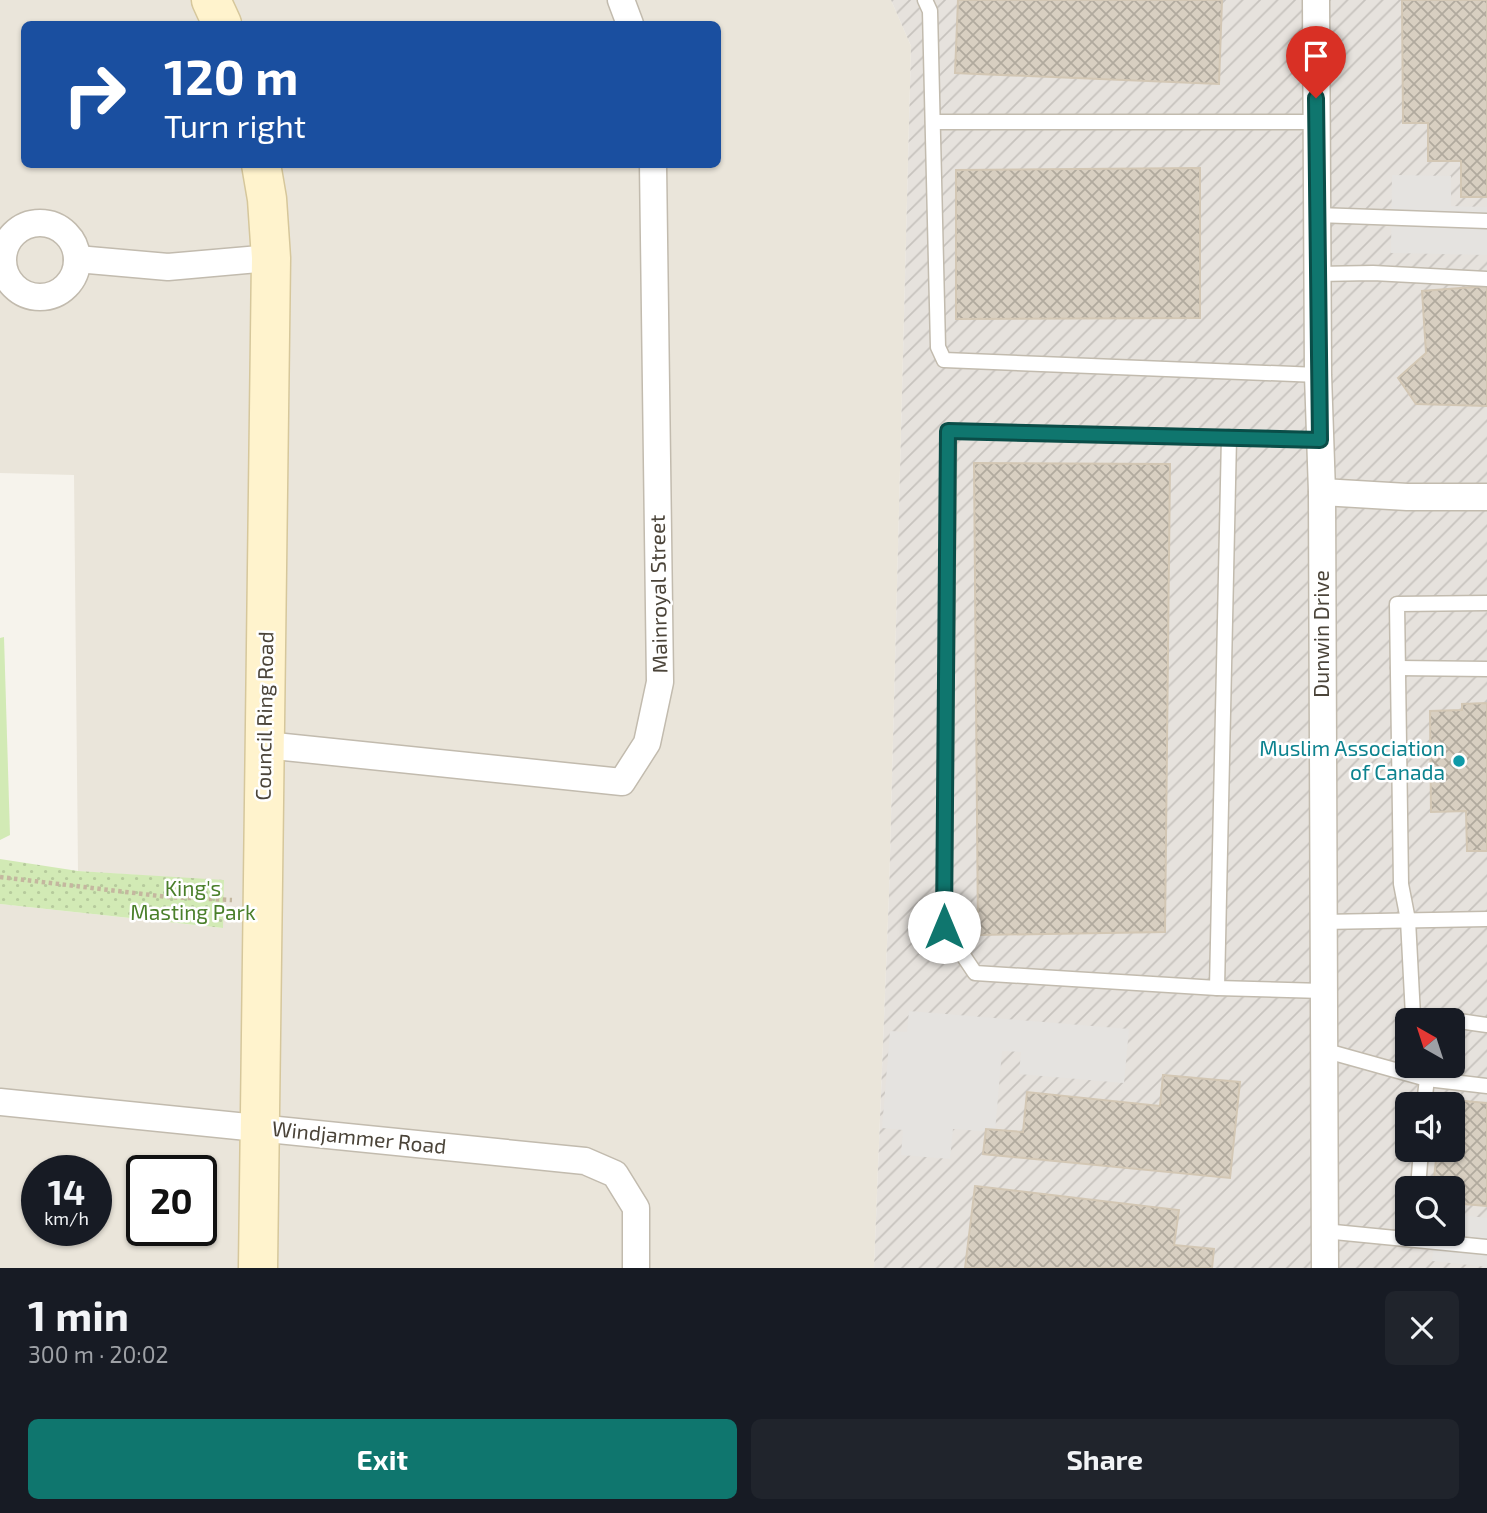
<!DOCTYPE html>
<meta charset="utf-8">
<style>
:root{--surface:#171b24;--page:#20242c;--text:#f1f3f6;--muted:#9ea1a6;--accent:#0f766e}
body{margin:0;font-family:"Exo 2",sans-serif;background:var(--page);color:var(--text);height:100vh;display:flex;flex-direction:column;font-size:26px;white-space:nowrap}
*{box-sizing:border-box;margin:0}
p{font-size:23px;color:var(--muted)}
.icon{flex:none;width:38px;height:38px;fill:none;stroke:currentColor;stroke-width:2;stroke-linecap:round;stroke-linejoin:round}
.map{position:relative;height:1268px;overflow:hidden}
.panel{display:flex;flex-direction:column;background:var(--surface);flex:1}
.panel>*{flex:none}
.banner{position:absolute;left:21px;top:21px;width:700px;height:147px;border-radius:10px;box-shadow:0 2px 5px #0004;background:#1a4fa0;color:#fff;overflow:hidden}
.needle{width:46px;rotate:321deg}
.tools{position:absolute;left:1395px;top:1008px;display:grid;gap:14px}
.tools a{display:grid;place-items:center;width:70px;height:70px;border-radius:10px;background:var(--surface);box-shadow:0 2px 5px #0004;font-size:35px}
.speed{position:absolute;left:21px;top:1155px;display:flex;gap:14px;font-size:35px;font-weight:700;text-align:center}
.speed>*{display:grid;place-content:center;width:91px;height:91px;border-radius:50%;background:var(--surface);box-shadow:0 2px 5px #0004;line-height:1}
.speed small{font-size:18px;font-weight:400}
.speed .limit{border:4px solid #111;border-radius:10px;background:#fff;color:#111}
.pin{position:absolute;display:grid;place-items:center;width:60px;height:60px;color:#fff;margin:-72px -30px;border-radius:50% 50% 50% 0;rotate:-45deg;box-shadow:0 0 7px #0007}
.pin .icon{rotate:45deg}
.me{position:absolute;width:77px;margin:-38px;rotate:0deg;stroke-linejoin:round;filter:drop-shadow(0 0 5px #0008)}
.turn{display:flex;align-items:center;gap:24px;height:147px;padding:0 28px;font-size:32px}
.turn .icon{width:91px;height:91px;stroke-width:2.5}
.turn b{display:block;font-size:49px;line-height:60px}
.round{display:grid;place-items:center;flex:none;width:74px;height:74px;border-radius:10px;background:var(--page)}
.summary{display:flex;align-items:center;justify-content:space-between;height:119px;padding:0 28px}
h1{font-size:42px;font-weight:700;line-height:52px}
.button{display:flex;gap:14px;margin-top:auto;padding:14px 28px}
.button a{flex:1;height:80px;border-radius:10px;background:var(--accent);color:#fff;font-size:28px;font-weight:700;line-height:80px;text-align:center}
.button a+a{background:var(--page);color:var(--text)}
.map>svg:first-child{display:block}
.residential{fill:#eae5da;fill-rule:evenodd}
.industrial{fill:url(#industrial-furrows);fill-rule:evenodd}
.green{fill:#d2eab5}
.park{fill:url(#park-dots)}
.parking{fill:#e5e3e0}
.building{fill:url(#building-cross-hatch);stroke:#d3c7b4;stroke-width:2}
.lines{fill:none;stroke-linecap:round;stroke-linejoin:round}
.lane-casing{stroke:#c2bbae;stroke-width:17}
.street-casing{stroke:#c2bbae;stroke-width:29}
.secondary-casing{stroke:#d6c79b;stroke-width:41}
.path{stroke:#c4b79f;stroke-width:4.5;stroke-dasharray:3.5 3.5;stroke-linecap:butt}
.lane{stroke:#fff;stroke-width:14}
.street{stroke:#fff;stroke-width:26}
.secondary{stroke:#fff3cd;stroke-width:38}
.route-casing{stroke:#0a4d48;stroke-width:18}
.route{stroke:#0f766e;stroke-width:12}
.culture-dot{fill:#0f9aa8;stroke:#fff;stroke-width:2.5}
.labels{text-anchor:middle;stroke-width:5;stroke-linejoin:round;paint-order:stroke}
.street-label{font-size:21px;fill:#4b4439;stroke:#fff}
.culture-label{font-size:21px;fill:#0d838f;stroke:#fff;text-anchor:end}
.park-label{font-size:21px;fill:#4a7f2a;stroke:#fff}
</style>
<div class="map">
<svg width="1487" height="1268" viewBox="0 0 1487 1268">
<defs>
<pattern id="industrial-furrows" width="10" height="10" patternUnits="userSpaceOnUse" patternTransform="scale(1.75)"><rect width="10" height="10" fill="#e6e2dd"/><path d="M-1 1l2-2M0 10L10 0M9 11l2-2" fill="none" stroke="#c7c3be"/></pattern>
<pattern id="park-dots" width="8" height="8" patternUnits="userSpaceOnUse" patternTransform="scale(1.75)"><rect width="8" height="8" fill="#d2eab5"/><path d="M2 2h.1M6 6h.1" fill="none" stroke="#b6ca9c" stroke-width="1.8" stroke-linecap="round"/></pattern>
<pattern id="building-cross-hatch" width="8" height="8" patternUnits="userSpaceOnUse" patternTransform="scale(1.75)"><rect width="8" height="8" fill="#d8cfc1"/><path d="M0 0l8 8M0 8l8-8" fill="none" stroke="#b1aa9e"/></pattern>
</defs>
<rect width="100%" height="100%" fill="#f6f3ec"/>
<path class="residential" d="M0,0h891l20,46 -22,848 -15,374h-874v-364l222,24 2,-47 -146,-10 -4,-396 -74,-2zM24,24h694v140h-694zM37,1171h59v59h-59zM142,1171h59v59h-59z"/>
<path class="industrial" d="M891,0h596v1268h-613l15,-374 22,-848zM1407,1020h45v46h-45zM1407,1104h45v46h-45zM1407,1188h45v46h-45z"/>
<polygon class="green" points="4,637 10,835 0,840 0,638"/>
<polygon class="park" points="0,859 78,871 224,880 223,928 0,904"/>
<g class="parking">
<polygon points="1392,175 1451,176 1451,206 1487,207 1487,255 1391,253"/>
<polygon points="909,1011 1129,1029 1124,1083 1019,1074 1021,1052 1002,1051 995,1132 953,1129 950,1159 901,1155 903,1130 882,1128 890,1031 907,1032"/>
<polygon points="1453,1214 1487,1218 1487,1267 1432,1261 1435,1234 1452,1234"/>
</g>
<g class="building">
<polygon points="958,0 1222,0 1219,84 955,73"/>
<polygon points="1402,0 1487,0 1487,197 1461,197 1461,161 1428,161 1428,123 1403,123"/>
<polygon points="1200,168 1200,318 956,319 956,170"/>
<polygon points="1487,286 1487,406 1416,404 1398,378 1426,353 1422,291"/>
<polygon points="974,463 1170,464 1165,932 978,935"/>
<polygon points="1487,703 1487,851 1467,851 1466,811 1431,812 1430,711 1462,710 1462,704"/>
<polygon points="1163,1075 1240,1082 1230,1178 983,1154 986,1129 1023,1132 1027,1092 1160,1106"/>
<polygon points="1442,1099 1487,1103 1487,1206 1452,1203 1452,1188 1433,1188 1437,1150 1452,1150 1452,1104 1441,1104"/>
<polygon points="975,1186 1179,1210 1174,1245 1214,1249 1212,1268 965,1268"/>
</g>
<g class="lines">
<g class="lane-casing">
<g id="lane">
<polyline points="925,0 930,11 938,347 944,360 1318,375"/>
<polyline points="933,122 1316,122"/>
<polyline points="1317,215 1487,221"/>
<polyline points="1317,274 1373,273 1487,279"/>
<polyline points="1320,440 949,431 944,927 975,973 1217,988 1323,991"/>
<polyline points="1398,668 1487,669"/>
<polyline points="1322,922 1487,919"/>
<polyline points="1217,988 1229,437"/>
<polyline points="1451,1020 1413,1016 1408,920 1401,884 1397,604 1487,603"/>
<polyline points="1452,1020 1487,1025"/>
<polyline points="1323,1050 1427,1079 1487,1086"/>
<polyline points="1424,1104 1427,1079"/>
<polyline points="1418,1188 1421,1150"/>
<polyline points="1324,1231 1487,1247"/>
</g>
</g>
<g class="street-casing">
<g id="street">
<polyline points="621,0 630,24"/>
<polyline points="1316,0 1318,375 1322,492 1325,1268"/>
<circle cx="40" cy="260" r="37"/>
<polyline points="77,259 168,267 271,258"/>
<polyline points="1322,492 1407,497 1487,497"/>
<polyline points="265,745 622,782 647,743 660,682 653,164"/>
<polyline points="0,1102 585,1161 615,1174 636,1208 636,1268"/>
</g>
</g>
<g class="secondary-casing">
<g id="secondary">
<polyline points="211,0 222,24"/>
<polyline points="258,1268 271,258 267,199 261,164"/>
</g>
</g>
<polyline class="path" points="0,877 168,897 232,900"/>
<use href="#lane" class="lane"/>
<use href="#street" class="street"/>
<use href="#secondary" class="secondary"/>
</g>
<g class="lines">
<g class="route-casing">
<polyline id="route" points="944,927 948,431 1320,440 1316,98"/>
</g>
<use href="#route" class="route"/>
</g>
<circle class="culture-dot" cx="1459" cy="761" r="7"/>
<g class="labels">
<g class="street-label">
<text transform="translate(659 594) rotate(-91)" y="7">Mainroyal Street</text>
<text transform="translate(1322 634) rotate(-90)" y="7">Dunwin Drive</text>
<text transform="translate(265 716) rotate(-89)" y="7">Council Ring Road</text>
<text transform="translate(359 1138) rotate(6)" y="7">Windjammer Road</text>
</g>
<g class="culture-label">
<text x="1445" y="756">Muslim Association<tspan x="1445" dy="24">of Canada</tspan></text>
</g>
<g class="park-label">
<text x="193" y="896">King's<tspan x="193" dy="24">Masting Park</tspan></text>
</g>
</g>
</svg>
<div class="tools">
<a><svg class="needle" viewBox="-14 -14 28 28"><path d="M0-13l5 13h-10z" fill="#e53935"/><path d="M0 13l5-13h-10z" fill="#9ea1a6"/></svg></a>
<a><svg class="icon" aria-label="sound" viewBox="0 0 24 24"><path d="M4 9h4l5-4v14l-5-4H4zM17 9q2 3 0 6"/></svg></a>
<a><svg class="icon" aria-label="search" viewBox="0 0 24 24"><circle cx="10" cy="10" r="6"/><path d="M15 15l6 6"/></svg></a>
</div>
<div class="speed"><div>14<small>km/h</small></div><div class="limit">20</div></div>
<div class="pin" style="left:1316px;top:98px;background:#d93025"><svg class="icon" aria-label="arrive" viewBox="0 0 24 24"><path d="M6 21V4h12l-3 4 3 4H6"/></svg></div>
<svg class="me" style="left:944px;top:927px" viewBox="-20 -20 40 40"><circle r="19" fill="#fff"/><path d="M0-13L10 11 0 6-10 11z" fill="#0f766e"/></svg>
<div class="banner">
<div class="turn"><svg class="icon" aria-label="right" viewBox="0 0 24 24"><path d="M7 20v-9h11M14 6l5 5-5 5"/></svg><div><b>120 m</b>Turn right</div></div>
</div>
</div>
<section class="panel">
<div class="summary"><div><h1>1 min</h1><p>300 m · 20:02</p></div><a class="round"><svg class="icon" aria-label="close" viewBox="0 0 24 24"><path d="M6 6l12 12M18 6L6 18"/></svg></a></div>
<div class="button"><a>Exit</a><a>Share</a></div>
</section>
